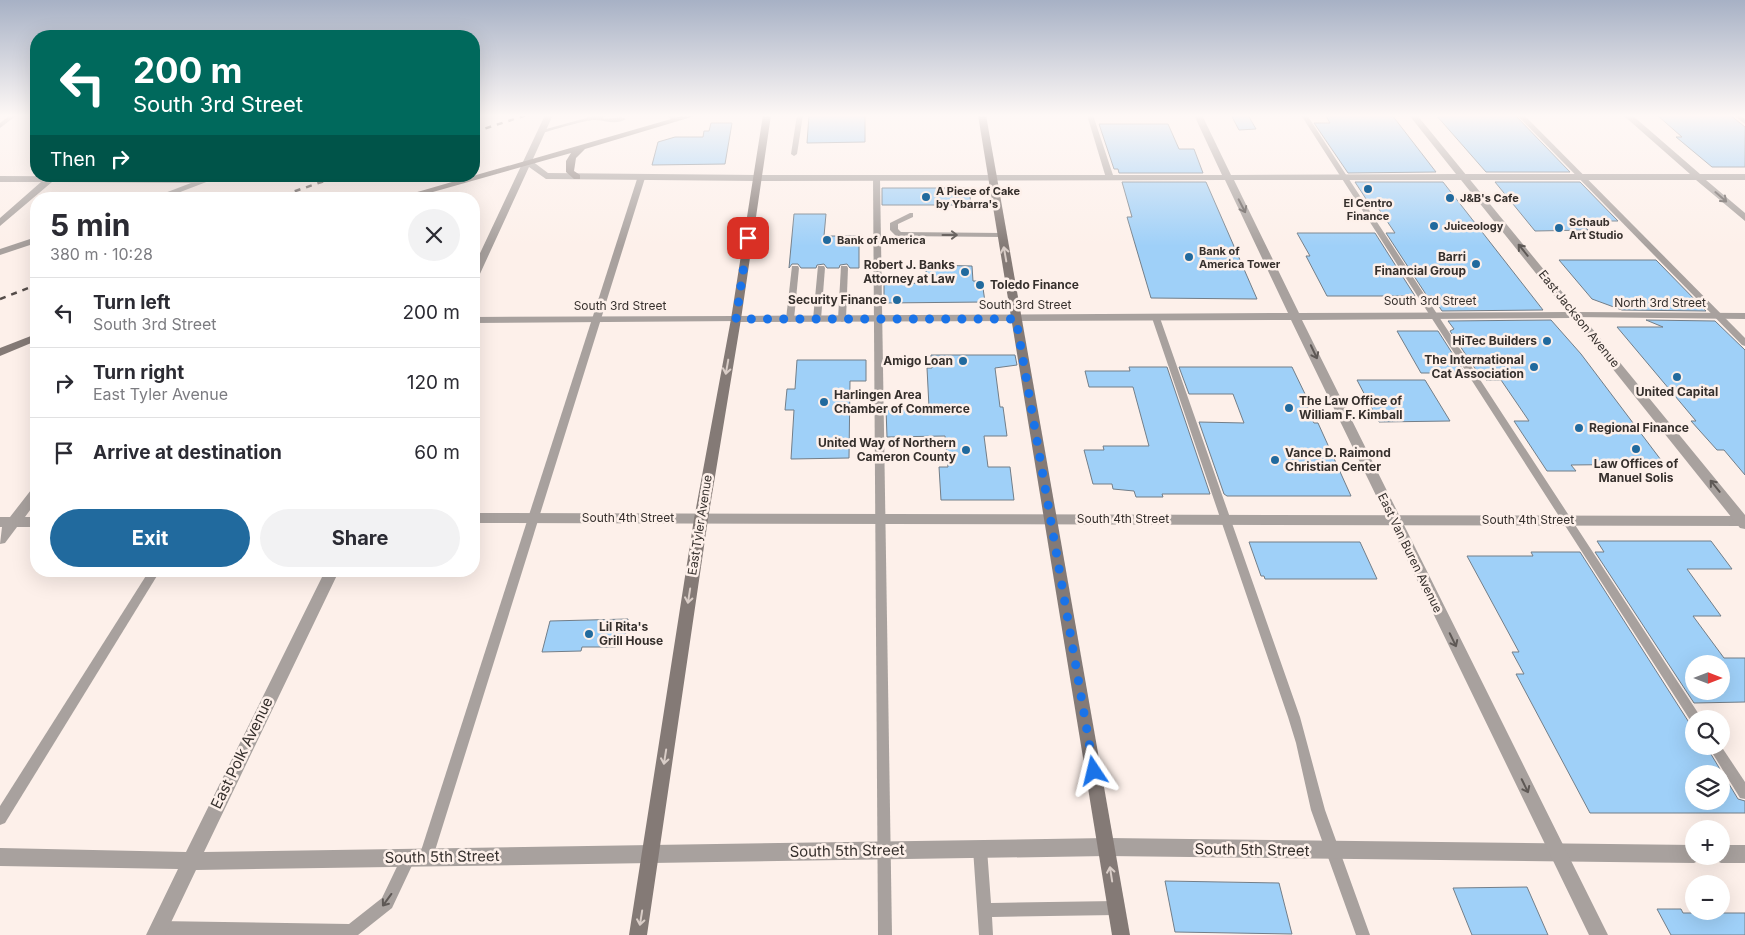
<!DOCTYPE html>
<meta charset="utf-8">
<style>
:root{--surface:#fff;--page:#f2f2f3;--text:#2b2b33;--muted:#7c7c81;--line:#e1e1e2;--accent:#216a9e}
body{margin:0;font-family:Inter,sans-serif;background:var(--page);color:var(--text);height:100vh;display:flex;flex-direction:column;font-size:19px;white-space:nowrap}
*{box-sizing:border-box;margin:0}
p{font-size:16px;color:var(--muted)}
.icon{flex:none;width:28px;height:28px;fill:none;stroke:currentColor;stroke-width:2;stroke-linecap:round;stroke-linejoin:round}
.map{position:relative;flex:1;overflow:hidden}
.drawer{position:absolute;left:30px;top:192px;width:450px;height:385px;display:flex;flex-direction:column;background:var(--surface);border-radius:20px;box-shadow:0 5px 20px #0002}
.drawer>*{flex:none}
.hud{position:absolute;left:30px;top:30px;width:450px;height:152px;border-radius:20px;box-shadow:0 5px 20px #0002;background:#00695c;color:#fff;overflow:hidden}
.needle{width:32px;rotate:90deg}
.buttons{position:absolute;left:1685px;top:655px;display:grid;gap:10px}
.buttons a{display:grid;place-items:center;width:45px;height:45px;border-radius:50%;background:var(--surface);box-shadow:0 5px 20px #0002;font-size:25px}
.pin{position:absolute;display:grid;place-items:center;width:42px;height:42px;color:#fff;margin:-21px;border-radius:10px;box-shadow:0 2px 8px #0006}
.me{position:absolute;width:55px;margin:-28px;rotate:350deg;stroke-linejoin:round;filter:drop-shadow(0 0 4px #0008)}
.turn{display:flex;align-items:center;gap:18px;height:105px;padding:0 20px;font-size:22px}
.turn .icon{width:65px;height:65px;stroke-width:2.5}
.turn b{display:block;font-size:35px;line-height:42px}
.then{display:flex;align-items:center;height:48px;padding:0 20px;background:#0003;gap:10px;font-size:19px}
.round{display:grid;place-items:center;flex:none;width:52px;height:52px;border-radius:26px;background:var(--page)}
.overview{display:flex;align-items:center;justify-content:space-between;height:85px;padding:0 20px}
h1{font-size:30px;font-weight:700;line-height:38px}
.button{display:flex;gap:10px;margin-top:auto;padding:10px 20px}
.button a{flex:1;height:58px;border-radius:30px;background:var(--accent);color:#fff;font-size:20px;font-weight:700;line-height:58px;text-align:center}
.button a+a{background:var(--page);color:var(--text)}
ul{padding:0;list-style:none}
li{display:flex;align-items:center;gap:15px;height:70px;padding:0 20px;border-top:1px solid var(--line)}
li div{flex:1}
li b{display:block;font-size:19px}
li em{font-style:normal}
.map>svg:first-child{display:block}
.building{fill:#9fd0f8;stroke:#737e88;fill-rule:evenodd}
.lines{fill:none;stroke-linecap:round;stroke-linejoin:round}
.service{fill:#a8a19e;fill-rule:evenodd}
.minor{fill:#a8a19e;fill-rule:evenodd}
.tertiary{fill:#a8a19e;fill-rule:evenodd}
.secondary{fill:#847a76;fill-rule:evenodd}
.rail{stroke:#554d4a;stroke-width:2.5;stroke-dasharray:6 6;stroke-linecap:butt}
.oneway{stroke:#5e5855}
.oneway2{stroke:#d9cdc7}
.route{stroke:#1a73e8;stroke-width:9;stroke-dasharray:0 16.2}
.poi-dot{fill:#216a9e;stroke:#fdf0ea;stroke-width:2}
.labels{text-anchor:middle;stroke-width:5;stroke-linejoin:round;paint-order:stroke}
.far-poi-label{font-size:11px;font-weight:bold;fill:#36302d;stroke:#fdf0ea;text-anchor:start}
.poi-label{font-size:12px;font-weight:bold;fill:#36302d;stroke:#fdf0ea;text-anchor:end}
.street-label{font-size:12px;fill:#36302d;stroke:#fdf0ea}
.near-street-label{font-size:15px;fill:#36302d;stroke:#fdf0ea}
</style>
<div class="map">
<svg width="1745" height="935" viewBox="0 0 1745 935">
<rect width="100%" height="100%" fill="#fdf0ea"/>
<g class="building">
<polygon points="809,115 865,115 865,142 807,143"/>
<polygon points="1231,115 1248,115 1256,129 1239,130"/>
<polygon points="1340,115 1392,115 1436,172 1348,173 1314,123 1330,123 1326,116"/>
<polygon points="1436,115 1515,115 1570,172 1486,172"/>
<polygon points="1657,115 1730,115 1745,127 1745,167 1712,167 1676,137 1682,137"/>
<polygon points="711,123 732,123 725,164 652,165 658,142 675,137 703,137 704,131 709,131"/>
<polygon points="1099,124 1168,124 1179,149 1194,149 1203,173 1119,173 1118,169 1114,169"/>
<polygon points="1122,182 1206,182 1257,299 1151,298 1127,217 1132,217"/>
<polygon points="1355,182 1443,182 1543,310 1442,311 1432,296 1427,296 1386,233 1395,233 1374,202 1368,202"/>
<polygon points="1495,182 1580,182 1618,221 1580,221 1588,230 1535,231"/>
<polygon points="882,188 969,188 971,205 882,205"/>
<polygon points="794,214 826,214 824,236 859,236 859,268 850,268 847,264 840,265 839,268 827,268 824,264 817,265 816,268 801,268 798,264 792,264 789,268"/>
<polygon points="1297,233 1375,233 1415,296 1327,296 1306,256 1310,256"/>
<polygon points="1559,260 1656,260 1706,311 1622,310 1592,299"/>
<polygon points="926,265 972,266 973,281 982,281 985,302 884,303 884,284 926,283"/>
<polygon points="1551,320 1581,354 1664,464 1571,465 1576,471 1547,471 1514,421 1529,421 1501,380 1486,380 1481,373 1478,373 1450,331 1454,329 1448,321"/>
<polygon points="1646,320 1715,321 1745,350 1745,475 1724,450 1717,450 1691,421 1696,421 1617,327 1663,327"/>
<polygon points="1397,331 1438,331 1465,373 1421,373"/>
<polygon points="931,355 1015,355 1017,365 995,368 1000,407 1003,407 1007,436 984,436 988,467 1010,467 1014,500 941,500 939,467 948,467 945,436 887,437 886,408 929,407 927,368 932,368"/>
<polygon points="797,360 866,360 866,381 850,381 849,458 791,459 794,410 785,410 787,389 795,389"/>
<polygon points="1129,367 1167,367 1210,494 1162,494 1163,497 1136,497 1134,491 1113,489 1112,484 1093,484 1084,450 1104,450 1103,446 1149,446 1133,387 1089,387 1085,371 1130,371"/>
<polygon points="1179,367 1292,367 1306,396 1309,415 1314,423 1318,423 1351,496 1227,496 1224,494 1199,422 1244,423 1233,394 1189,394"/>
<polygon points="1357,380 1425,380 1450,421 1379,422"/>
<path d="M1597,541h114l21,28h-45l34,47h-28l31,42h21v44l-51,1 -99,-151h9zM1694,664h27v27h-27z"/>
<polygon points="1249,542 1360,542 1377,579 1265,579 1264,576 1261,576"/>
<path d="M1531,552h49l110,172 4,2v20h12l32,53 7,2v12h-155l-74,-139h8l-12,-22h7l-52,-96h66zM1694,774h27v27h-27z"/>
<polygon points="628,619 625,638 617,638 616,647 582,647 581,651 542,652 550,621"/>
<polygon points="1165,881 1279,883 1292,934 1175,932"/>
<polygon points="1527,887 1548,935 1472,935 1453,888"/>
<polygon points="1657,909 1681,909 1683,913 1745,913 1745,935 1671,935"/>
</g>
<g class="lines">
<g class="service">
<polygon points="10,115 17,115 0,128 0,123"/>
<path d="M597,115h11l-6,3c8,2 18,-3 24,1 -9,6 -20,2 -30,1 -9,-1 -43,10 -54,13l-3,-2z"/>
<polygon points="666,115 673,115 678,120 673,121"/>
<polygon points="797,115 803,115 797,154 794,156 791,154"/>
<polygon points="1087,115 1093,115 1114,178 1113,180 1106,178"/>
<polygon points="1301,115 1307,115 1702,719 1694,719 1694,724 1692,723"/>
<polygon points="1517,115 1524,115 1745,338 1745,346 1742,345"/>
<polygon points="1733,115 1740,115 1745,119 1745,124"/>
<polygon points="638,176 645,178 433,857 431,862 426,864 421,862 419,857"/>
<polygon points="873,176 880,178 892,935 878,935"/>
<polygon points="910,213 913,213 913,217 898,224 898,229 901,232 1002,233 1006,235 1002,237 896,236 890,230 890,223"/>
<polygon points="792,266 798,266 799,268 794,319 790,322 786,319"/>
<polygon points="818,266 824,266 825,268 821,319 817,322 813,319"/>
<polygon points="841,266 847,266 848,268 846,319 842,322 838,319"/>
<polygon points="1156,315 1160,318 1300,717 1325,810 1370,935 1356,935 1311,810 1296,743 1288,717 1152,318"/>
<polygon points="149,571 160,571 5,823 0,825 0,806"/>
<polygon points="1708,746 1721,746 1745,782 1745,799 1740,798"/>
<polygon points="980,842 985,844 987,849 991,903 1116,901 1121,903 1123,908 1121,913 1116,915 992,917 993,935 979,935 973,849 975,844"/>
<polygon points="409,850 414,852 416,857 392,908 358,935 157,935 153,933 151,928 153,923 158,921 349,924 382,898 404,852"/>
</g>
<g class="minor">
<polygon points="545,115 552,117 532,161 548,173 757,175 761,178 757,181 546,179 529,167 479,276 474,279 474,266"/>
<polygon points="1623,115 1632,115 1700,174 1745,174 1745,180 1706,180 1745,213 1745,221 1696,180 1463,180 1459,177 1463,174 1690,174"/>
<polygon points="0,176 206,177 222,176 162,199 149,199 191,183 52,182 0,226 0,218 41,182 0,182"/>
<polygon points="36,237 36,243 0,255 0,249"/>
<polygon points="1576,312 1745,313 1745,319 1572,317 1571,315"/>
<polygon points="736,316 740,317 741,319 740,321 474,323 474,317"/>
<polygon points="36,488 36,502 25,517 36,517 36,527 17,527 5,543 0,544 2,527 0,527 0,517 10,517 31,490"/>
<polygon points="474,513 1745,516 1745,526 474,523"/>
<polygon points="325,571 339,571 204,852 1107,838 1694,845 1694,856 1702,856 1700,860 1694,863 1107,856 196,870 165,935 146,935 178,869 0,866 0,848 186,852"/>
<polygon points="1721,845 1745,845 1745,863 1721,863 1715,860 1713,856 1721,856"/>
</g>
<path class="tertiary" d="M1194,115h8l29,60 225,-1 -47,-59h8l328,400v14l-5,-1 -168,-210 -270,2 306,615h-19l-298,-615 -555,2 -5,-3 5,-3 552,-3 -63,-133 -468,1 -4,-3 4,-3h465zM1234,180h227l106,132 -268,1z"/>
<g class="secondary">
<polygon points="685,115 698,115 585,149 576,158 574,171 580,175 580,179 574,179 566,172 566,161 571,153 408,199 393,199"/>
<polygon points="763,115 771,115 741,319 708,519 647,935 629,935 694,519 731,319"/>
<polygon points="978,115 986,115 1130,935 1112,935"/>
<polygon points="36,334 36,341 0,356 0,348"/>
</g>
<g class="rail">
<polyline points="474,132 527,115"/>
<polyline points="272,199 339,176"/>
<polyline points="0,299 36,285"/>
</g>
</g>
<defs><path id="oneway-shaft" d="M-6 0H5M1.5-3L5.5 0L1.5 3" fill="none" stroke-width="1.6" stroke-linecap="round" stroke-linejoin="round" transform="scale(1.25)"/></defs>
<g class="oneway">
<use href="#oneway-shaft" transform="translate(1721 197) rotate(41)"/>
<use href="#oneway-shaft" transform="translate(1242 206) rotate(63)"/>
<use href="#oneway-shaft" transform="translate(950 235)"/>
<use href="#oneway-shaft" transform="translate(1523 250) rotate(-129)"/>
<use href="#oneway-shaft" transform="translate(1314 352) rotate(65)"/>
<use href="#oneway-shaft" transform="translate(1715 486) rotate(-129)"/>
<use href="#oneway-shaft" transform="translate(1453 640) rotate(64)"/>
<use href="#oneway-shaft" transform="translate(1525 786) rotate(64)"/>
<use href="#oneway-shaft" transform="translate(387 900) rotate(126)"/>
</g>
<g class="oneway2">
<use href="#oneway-shaft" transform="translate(1005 254) rotate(-100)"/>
<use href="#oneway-shaft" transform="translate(727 367) rotate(100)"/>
<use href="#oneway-shaft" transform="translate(689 596) rotate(99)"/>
<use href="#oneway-shaft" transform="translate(665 757) rotate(99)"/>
<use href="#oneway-shaft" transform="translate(1111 874) rotate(-99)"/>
<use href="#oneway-shaft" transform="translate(641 918) rotate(99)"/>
</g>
<linearGradient id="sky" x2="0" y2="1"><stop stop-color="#a7b1c5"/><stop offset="0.47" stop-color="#fef8f6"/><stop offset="1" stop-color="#fef8f6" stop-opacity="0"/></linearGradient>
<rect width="1745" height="246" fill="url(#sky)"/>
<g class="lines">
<polyline class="route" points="748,238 736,319 1016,319 1094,771"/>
</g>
<g class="poi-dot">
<circle cx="1368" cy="189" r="5"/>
<circle cx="926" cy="197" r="5"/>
<circle cx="1450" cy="198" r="5"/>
<circle cx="1434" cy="226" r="5"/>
<circle cx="1559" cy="228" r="5"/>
<circle cx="827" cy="240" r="5"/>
<circle cx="1189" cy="257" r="5"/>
<circle cx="1476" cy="264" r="5"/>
<circle cx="965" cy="272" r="5"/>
<circle cx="980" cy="285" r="5"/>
<circle cx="897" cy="300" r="5"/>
<circle cx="1547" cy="341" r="5"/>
<circle cx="963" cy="361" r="5"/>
<circle cx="1534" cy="367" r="5"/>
<circle cx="1677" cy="377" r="5"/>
<circle cx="824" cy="402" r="5"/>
<circle cx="1289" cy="408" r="5"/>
<circle cx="1579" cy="428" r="5"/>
<circle cx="1636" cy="449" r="5"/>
<circle cx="966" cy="450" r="5"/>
<circle cx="1275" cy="460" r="5"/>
<circle cx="589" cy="634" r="5"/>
</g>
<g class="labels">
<g class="far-poi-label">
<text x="936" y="195">A Piece of Cake<tspan x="936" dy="13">by Ybarra's</tspan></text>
<text x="1460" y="202">J&amp;B's Cafe</text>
<text x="1368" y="207" text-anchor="middle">El Centro<tspan x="1368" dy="13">Finance</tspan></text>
<text x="1569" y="226">Schaub<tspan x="1569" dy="13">Art Studio</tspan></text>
<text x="1444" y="230">Juiceology</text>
<text x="837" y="244">Bank of America</text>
<text x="1199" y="255">Bank of<tspan x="1199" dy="13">America Tower</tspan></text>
</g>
<g class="poi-label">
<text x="1466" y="261">Barri<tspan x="1466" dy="14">Financial Group</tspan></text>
<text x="955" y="269">Robert J. Banks<tspan x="955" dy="14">Attorney at Law</tspan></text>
<text x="990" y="289" text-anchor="start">Toledo Finance</text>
<text x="887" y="304">Security Finance</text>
<text x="1537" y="345">HiTec Builders</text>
<text x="1524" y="364">The International<tspan x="1524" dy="14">Cat Association</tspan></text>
<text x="953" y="365">Amigo Loan</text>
<text x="1677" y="396" text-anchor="middle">United Capital</text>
<text x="834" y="399" text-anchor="start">Harlingen Area<tspan x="834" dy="14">Chamber of Commerce</tspan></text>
<text x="1299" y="405" text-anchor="start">The Law Office of<tspan x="1299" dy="14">William F. Kimball</tspan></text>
<text x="1589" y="432" text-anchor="start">Regional Finance</text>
<text x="956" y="447">United Way of Northern<tspan x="956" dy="14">Cameron County</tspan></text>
<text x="1285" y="457" text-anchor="start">Vance D. Raimond<tspan x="1285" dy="14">Christian Center</tspan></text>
<text x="1636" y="468" text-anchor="middle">Law Offices of<tspan x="1636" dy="14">Manuel Solis</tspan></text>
<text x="599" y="631" text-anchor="start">Lil Rita's<tspan x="599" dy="14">Grill House</tspan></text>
</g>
<g class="street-label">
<text x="1430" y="305">South 3rd Street</text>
<text x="1660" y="307">North 3rd Street</text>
<text x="1025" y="309">South 3rd Street</text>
<text x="620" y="310">South 3rd Street</text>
<text transform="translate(1579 319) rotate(51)" y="4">East Jackson Avenue</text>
<text x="628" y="522">South 4th Street</text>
<text x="1123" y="523">South 4th Street</text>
<text x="1528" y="524">South 4th Street</text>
<text transform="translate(700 525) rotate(-81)" y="4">East Tyler Avenue</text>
<text transform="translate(1410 553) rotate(64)" y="4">East Van Buren Avenue</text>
</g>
<g class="near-street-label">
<text transform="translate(242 753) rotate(-64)" y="5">East Polk Avenue</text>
<text transform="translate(1252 850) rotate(1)" y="5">South 5th Street</text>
<text transform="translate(847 851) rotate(-1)" y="5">South 5th Street</text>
<text transform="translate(442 857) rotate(-1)" y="5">South 5th Street</text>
</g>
</g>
</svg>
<div class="buttons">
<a><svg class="needle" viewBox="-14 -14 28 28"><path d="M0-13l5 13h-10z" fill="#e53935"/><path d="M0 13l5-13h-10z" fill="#7c7c81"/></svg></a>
<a><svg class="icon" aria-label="search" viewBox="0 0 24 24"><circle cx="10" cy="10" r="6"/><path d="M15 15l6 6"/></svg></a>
<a><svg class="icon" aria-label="layers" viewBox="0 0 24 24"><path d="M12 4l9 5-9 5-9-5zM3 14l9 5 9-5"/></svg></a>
<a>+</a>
<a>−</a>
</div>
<div class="pin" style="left:748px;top:238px;background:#d93025"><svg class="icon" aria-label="arrive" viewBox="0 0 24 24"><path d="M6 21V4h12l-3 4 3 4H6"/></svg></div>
<svg class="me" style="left:1094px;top:771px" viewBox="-20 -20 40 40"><path d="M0-17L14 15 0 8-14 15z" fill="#1a73e8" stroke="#fff" stroke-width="4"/></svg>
<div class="hud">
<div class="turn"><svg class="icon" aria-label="left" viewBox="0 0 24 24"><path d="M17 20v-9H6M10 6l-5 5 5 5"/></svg><div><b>200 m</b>South 3rd Street</div></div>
<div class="then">Then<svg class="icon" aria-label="right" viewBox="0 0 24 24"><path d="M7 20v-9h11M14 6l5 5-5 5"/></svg></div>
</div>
<section class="drawer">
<div class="overview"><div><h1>5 min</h1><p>380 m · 10:28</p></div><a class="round"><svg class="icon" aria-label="close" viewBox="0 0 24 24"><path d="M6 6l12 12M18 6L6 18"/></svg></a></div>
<ul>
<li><svg class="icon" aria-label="left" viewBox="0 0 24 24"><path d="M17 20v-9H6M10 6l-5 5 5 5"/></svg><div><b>Turn left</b><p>South 3rd Street</p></div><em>200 m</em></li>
<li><svg class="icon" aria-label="right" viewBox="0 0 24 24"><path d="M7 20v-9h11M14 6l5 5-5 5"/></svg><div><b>Turn right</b><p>East Tyler Avenue</p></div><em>120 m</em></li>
<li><svg class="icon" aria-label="arrive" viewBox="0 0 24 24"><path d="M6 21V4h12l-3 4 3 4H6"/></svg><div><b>Arrive at destination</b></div><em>60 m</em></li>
</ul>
<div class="button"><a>Exit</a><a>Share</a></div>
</section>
</div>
